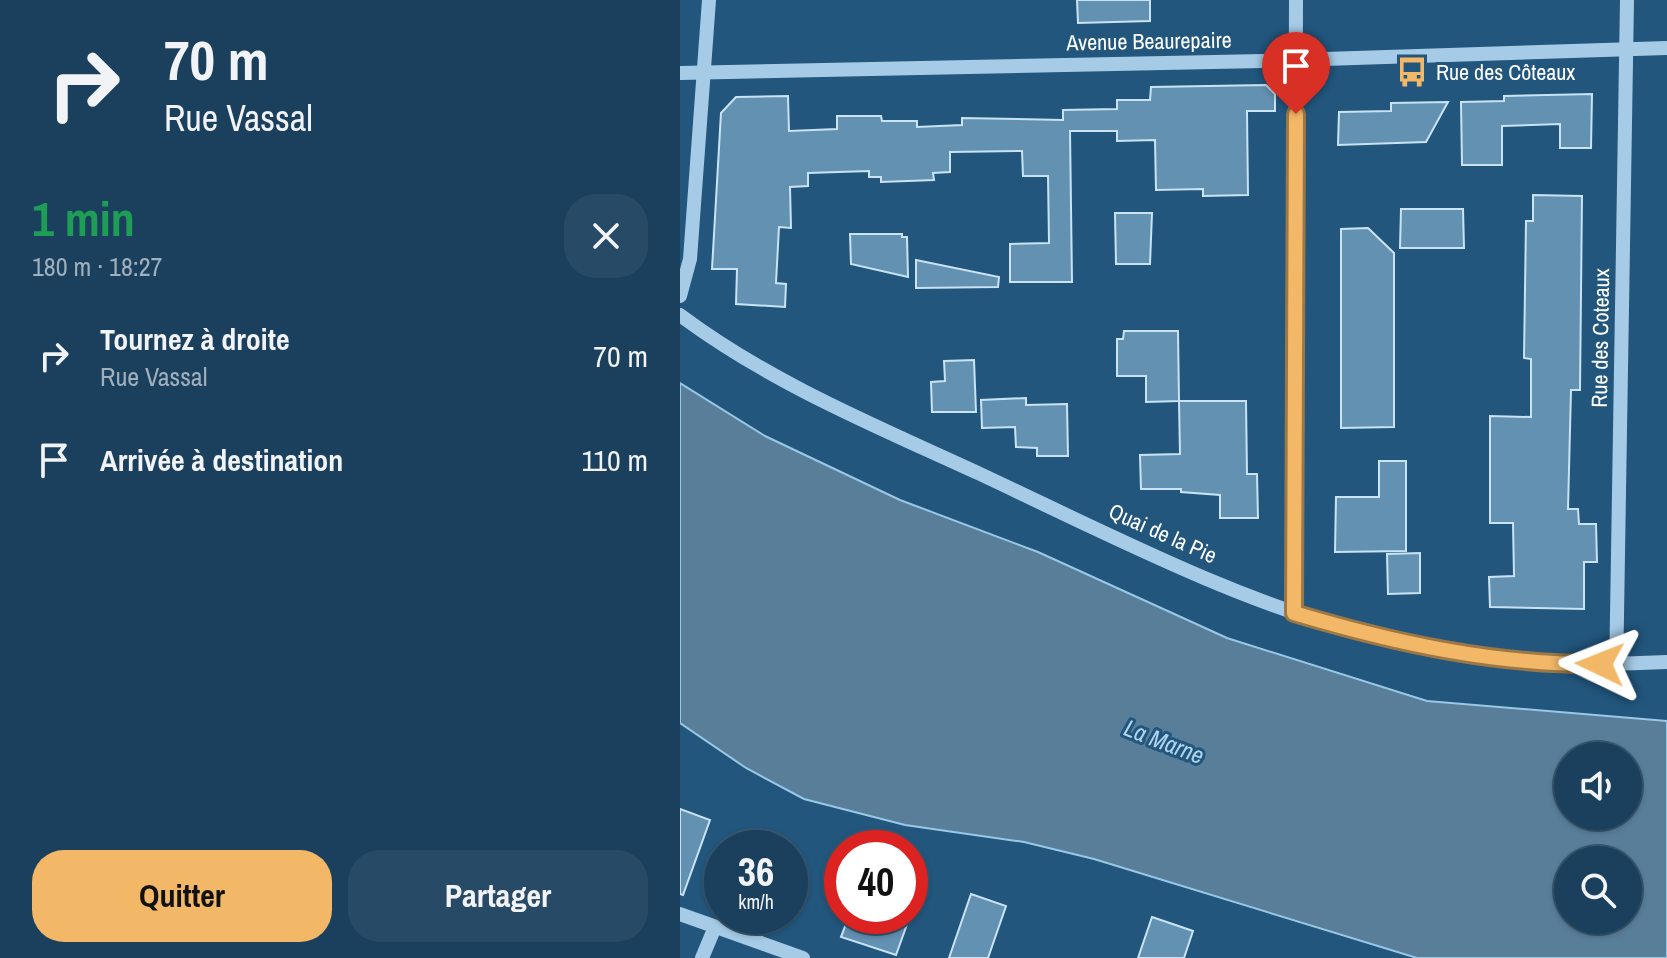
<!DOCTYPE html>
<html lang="fr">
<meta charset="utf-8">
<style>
:root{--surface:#1a405e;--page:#274b67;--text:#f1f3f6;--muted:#9fafbc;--line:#385973;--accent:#f2b868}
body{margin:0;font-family:"Archivo Narrow",sans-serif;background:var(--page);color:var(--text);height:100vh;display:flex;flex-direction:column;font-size:30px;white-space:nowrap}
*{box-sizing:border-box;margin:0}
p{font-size:26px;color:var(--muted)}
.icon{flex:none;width:44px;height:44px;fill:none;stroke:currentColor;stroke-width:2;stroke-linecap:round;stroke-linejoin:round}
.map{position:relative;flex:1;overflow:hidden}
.details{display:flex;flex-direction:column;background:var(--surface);width:680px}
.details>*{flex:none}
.banner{background:#1a405e;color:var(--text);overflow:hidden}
.fabs{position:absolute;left:874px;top:742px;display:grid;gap:16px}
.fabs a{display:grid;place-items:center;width:88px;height:88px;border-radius:50%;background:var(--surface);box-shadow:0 2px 6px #0004,0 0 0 2px var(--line);font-size:40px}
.speed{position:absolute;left:24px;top:830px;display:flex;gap:16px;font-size:40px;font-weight:700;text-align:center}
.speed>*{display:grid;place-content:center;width:104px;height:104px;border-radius:50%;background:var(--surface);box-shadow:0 2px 6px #0004,0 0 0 2px var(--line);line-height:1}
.speed small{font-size:20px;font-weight:400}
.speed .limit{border:12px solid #d22;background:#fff;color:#111}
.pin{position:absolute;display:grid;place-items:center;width:68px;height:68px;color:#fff;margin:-82px -34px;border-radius:50% 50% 50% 0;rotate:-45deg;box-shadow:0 0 8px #0007}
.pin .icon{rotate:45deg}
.me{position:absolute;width:88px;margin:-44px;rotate:272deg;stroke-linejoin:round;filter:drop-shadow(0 0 6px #0008)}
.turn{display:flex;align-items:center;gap:28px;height:168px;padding:0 32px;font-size:36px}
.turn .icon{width:104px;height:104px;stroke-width:2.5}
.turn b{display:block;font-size:56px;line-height:68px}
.round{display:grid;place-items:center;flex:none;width:84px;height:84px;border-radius:32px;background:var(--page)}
.summary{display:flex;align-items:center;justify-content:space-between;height:136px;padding:0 32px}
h1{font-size:48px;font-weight:800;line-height:60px;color:#1e9e55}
.cta{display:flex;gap:16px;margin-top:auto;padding:16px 32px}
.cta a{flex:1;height:92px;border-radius:32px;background:var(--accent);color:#111;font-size:32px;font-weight:800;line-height:92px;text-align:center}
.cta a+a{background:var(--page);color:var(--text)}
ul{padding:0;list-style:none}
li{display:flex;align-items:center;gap:24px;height:104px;padding:0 32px}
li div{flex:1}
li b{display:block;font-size:30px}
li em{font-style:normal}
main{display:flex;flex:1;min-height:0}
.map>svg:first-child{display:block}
.water{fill:#587e9a;stroke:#99c8e7;stroke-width:2;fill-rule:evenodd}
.building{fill:#6391b2;stroke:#c9e3f5;stroke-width:2}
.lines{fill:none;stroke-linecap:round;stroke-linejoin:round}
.minor{stroke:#a6cbe6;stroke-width:14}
.route-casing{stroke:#9d7844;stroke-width:20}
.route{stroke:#f2b868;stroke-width:14}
.labels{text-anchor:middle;stroke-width:6;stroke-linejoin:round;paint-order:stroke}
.street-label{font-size:22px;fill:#fff;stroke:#22567d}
.poi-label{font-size:22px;fill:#fff;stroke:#22567d;text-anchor:start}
.water-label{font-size:24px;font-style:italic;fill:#b1d5ee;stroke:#22567d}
</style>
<main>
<section class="details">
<div class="banner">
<div class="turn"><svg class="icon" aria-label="right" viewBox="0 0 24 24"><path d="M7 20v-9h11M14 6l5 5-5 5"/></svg><div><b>70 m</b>Rue Vassal</div></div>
</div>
<div class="summary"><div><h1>1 min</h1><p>180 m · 18:27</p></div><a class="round"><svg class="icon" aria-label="close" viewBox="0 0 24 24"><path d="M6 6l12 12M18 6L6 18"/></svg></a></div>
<ul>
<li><svg class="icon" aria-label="right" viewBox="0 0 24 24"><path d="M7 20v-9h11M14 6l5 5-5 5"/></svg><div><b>Tournez à droite</b><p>Rue Vassal</p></div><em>70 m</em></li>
<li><svg class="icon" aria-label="arrive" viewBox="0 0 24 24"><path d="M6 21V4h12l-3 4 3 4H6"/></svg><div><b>Arrivée à destination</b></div><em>110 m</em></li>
</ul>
<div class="cta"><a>Quitter</a><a>Partager</a></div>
</section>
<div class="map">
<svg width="987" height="958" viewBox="0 0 987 958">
<rect width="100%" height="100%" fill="#22567d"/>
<path class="water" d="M0,383l85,53 135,64 138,52 189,86 200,63 240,20v237h-250l-323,-99 -70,-17 -119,-17 -101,-26 -58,-31 -66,-45zM888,756h60v60h-60zM888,860h60v60h-60z"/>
<g class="building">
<polygon points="397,0 470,0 470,21 398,23"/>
<polygon points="586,85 595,94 595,111 567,111 568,195 523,196 523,189 476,190 475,140 437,141 437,131 390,131 392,282 330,282 330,244 369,243 368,176 343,176 342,151 270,152 270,172 253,173 254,180 201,182 201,177 189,177 189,171 128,173 128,186 110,187 111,228 99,227 96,283 106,284 105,307 56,304 57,269 32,269 41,113 56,97 108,96 109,131 157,129 157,116 201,116 202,121 237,121 237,127 282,125 282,118 383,120 383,110 437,109 437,100 470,100 471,87"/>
<polygon points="912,94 911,148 880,148 880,124 822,126 822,165 782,165 781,102 824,101 824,96"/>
<polygon points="768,102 746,142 658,145 659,112 711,111 711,103"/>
<polygon points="853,195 902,196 900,390 891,390 888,509 898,509 899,524 916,524 917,562 904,562 904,609 810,607 809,577 834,576 833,523 810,523 810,416 851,417 851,359 844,358 846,221 853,221"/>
<polygon points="721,209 783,209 784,248 720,248"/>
<polygon points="435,213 472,213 470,264 436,264"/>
<polygon points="688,228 714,253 714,427 661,428 661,229"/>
<polygon points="170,234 222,234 222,237 227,237 228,277 171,264"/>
<polygon points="236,260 319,277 318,287 236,288"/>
<polygon points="444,331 498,331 499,401 466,402 466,376 437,376 437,339 443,339"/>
<polygon points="294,360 296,412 252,412 251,382 265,381 264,361"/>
<polygon points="346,398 346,405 387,404 388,456 357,456 357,448 336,447 335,427 302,428 301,400"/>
<polygon points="499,401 566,401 567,474 577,474 578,518 540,518 540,495 501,492 501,489 461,489 460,455 500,454"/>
<polygon points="699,461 726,461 726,551 655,552 656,497 699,497"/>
<polygon points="740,553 740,593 708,594 707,554"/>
<polygon points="0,809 30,820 3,895 0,894"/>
<polygon points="291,894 326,906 308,958 269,958"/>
<polygon points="169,916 230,916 216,955 161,937"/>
<polygon points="472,917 513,931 504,958 458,958"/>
</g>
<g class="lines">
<g class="minor">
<polyline points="0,73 583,61 987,48"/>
<polyline points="0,296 10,259 29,0"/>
<path d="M0,315c91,68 196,111 298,158 128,60 258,128 395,164 95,25 197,30 294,25"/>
<polyline points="614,613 616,0"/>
<polyline points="936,677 947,0"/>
<polyline points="0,914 123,958"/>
<polyline points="22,958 35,927"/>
</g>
</g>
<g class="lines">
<g class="route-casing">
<path id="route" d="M616,114l-2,499c100,30 201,52 306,51"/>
</g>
<use href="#route" class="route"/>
</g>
<defs>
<g id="bus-bare" transform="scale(2.4)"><path d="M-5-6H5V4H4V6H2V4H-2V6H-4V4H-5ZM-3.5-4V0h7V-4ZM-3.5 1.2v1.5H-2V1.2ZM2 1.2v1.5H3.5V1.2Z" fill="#f2b868" stroke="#22567d" stroke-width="2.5" paint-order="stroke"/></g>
</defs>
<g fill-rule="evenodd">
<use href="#bus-bare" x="732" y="72"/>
</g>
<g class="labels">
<g class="street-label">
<text transform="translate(469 41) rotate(-1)" y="8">Avenue Beaurepaire</text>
<text transform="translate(920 338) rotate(-89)" y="8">Rue des Coteaux</text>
<text transform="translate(483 533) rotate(24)" y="8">Quai de la Pie</text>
</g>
<g class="poi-label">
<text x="756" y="80">Rue des Côteaux</text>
</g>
<g class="water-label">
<text transform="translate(484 742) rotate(21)" y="8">La Marne</text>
</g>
</g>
</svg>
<div class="fabs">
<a><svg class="icon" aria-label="sound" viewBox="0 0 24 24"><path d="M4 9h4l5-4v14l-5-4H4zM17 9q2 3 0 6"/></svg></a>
<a><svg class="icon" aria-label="search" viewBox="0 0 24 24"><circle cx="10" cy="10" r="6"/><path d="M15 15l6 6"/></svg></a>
</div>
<div class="speed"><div>36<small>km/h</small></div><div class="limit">40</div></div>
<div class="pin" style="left:616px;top:114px;background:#d93025"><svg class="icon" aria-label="arrive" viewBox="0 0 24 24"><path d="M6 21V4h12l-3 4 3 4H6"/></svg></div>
<svg class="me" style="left:920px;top:664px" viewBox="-20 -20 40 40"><path d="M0-17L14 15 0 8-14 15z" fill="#f2b868" stroke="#fff" stroke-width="4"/></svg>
</div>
</main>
